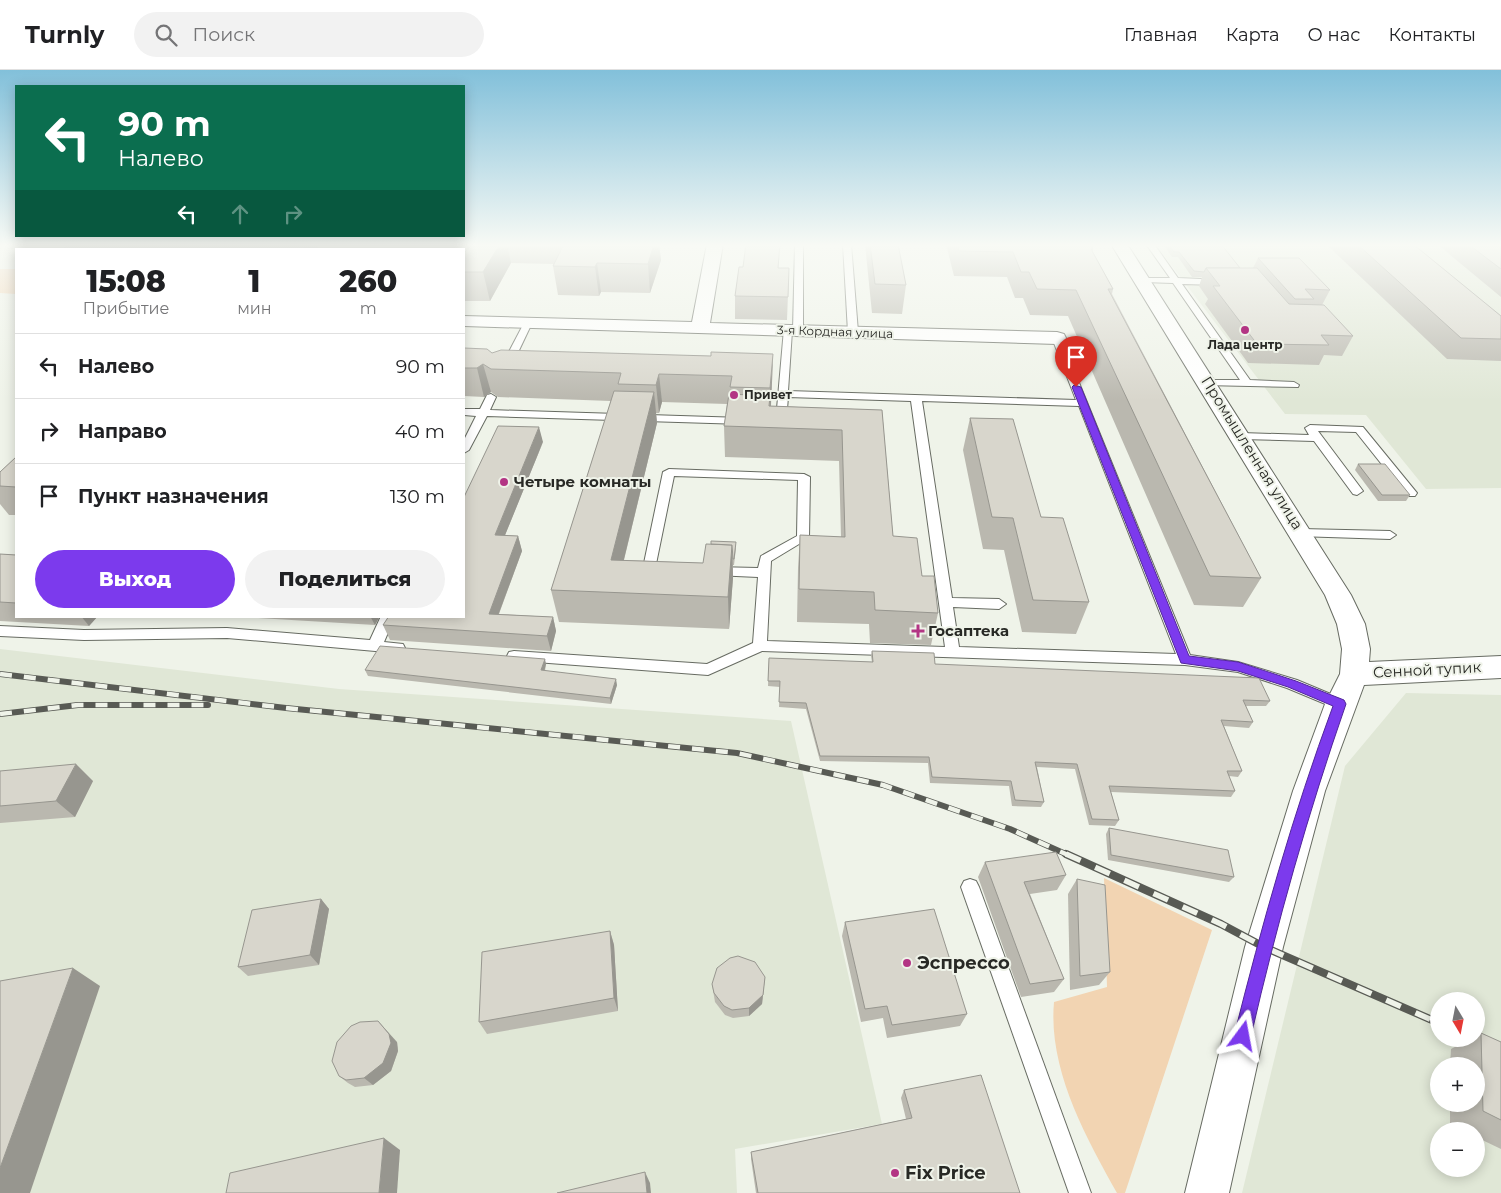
<!DOCTYPE html>
<html lang="ru">
<meta charset="utf-8">
<style>
:root{--surface:#fff;--page:#f2f2f2;--text:#202124;--muted:#757577;--line:#e0e0e0;--accent:#7c3aed}
body{margin:0;font-family:Montserrat,sans-serif;background:var(--page);color:var(--text);height:100vh;display:flex;flex-direction:column;font-size:19px;white-space:nowrap}
*{box-sizing:border-box;margin:0}
p{font-size:16px;color:var(--muted)}
.icon{flex:none;width:28px;height:28px;fill:none;stroke:currentColor;stroke-width:2;stroke-linecap:round;stroke-linejoin:round}
.map{position:relative;flex:1;overflow:hidden}
.sheet{position:absolute;left:15px;top:178px;width:450px;height:370px;display:flex;flex-direction:column;background:var(--surface);border-radius:0px;box-shadow:0 2px 12px #0003}
.sheet>*{flex:none}
.banner{position:absolute;left:15px;top:15px;width:450px;height:152px;border-radius:0px;box-shadow:0 2px 12px #0003;background:#0b6e4f;color:#fff;overflow:hidden}
.needle{width:32px;rotate:170deg}
.fabs{position:absolute;left:1430px;top:922px;display:grid;gap:10px}
.fabs a{display:grid;place-items:center;width:55px;height:55px;border-radius:50%;background:var(--surface);box-shadow:0 2px 12px #0003;font-size:25px}
.pin{position:absolute;display:grid;place-items:center;width:42px;height:42px;color:#fff;margin:-51px -21px;border-radius:50% 50% 50% 0;rotate:-45deg;box-shadow:0 0 5px #0007}
.pin .icon{rotate:45deg}
.me{position:absolute;width:55px;margin:-28px;rotate:13deg;stroke-linejoin:round;filter:drop-shadow(0 0 4px #0008)}
.turn{display:flex;align-items:center;gap:18px;height:105px;padding:0 20px;font-size:22px}
.turn .icon{width:65px;height:65px;stroke-width:2.5}
.turn b{display:block;font-size:35px;line-height:42px}
.lanes{display:flex;align-items:center;height:48px;padding:0 20px;background:#0003;justify-content:center;gap:25px;direction:ltr}
.lanes .off{opacity:.35}
.eta{display:flex;justify-content:space-evenly;align-items:center;height:85px;text-align:center}
.eta b{font-size:30px;font-weight:800;line-height:35px}
.primary-button{display:flex;gap:10px;margin-top:auto;padding:10px 20px}
.primary-button a{flex:1;height:58px;border-radius:30px;background:var(--accent);color:#fff;font-size:20px;font-weight:800;line-height:58px;text-align:center}
.primary-button a+a{background:var(--page);color:var(--text)}
ul{padding:0;list-style:none}
li{display:flex;align-items:center;gap:15px;height:65px;padding:0 20px;border-top:1px solid var(--line)}
li div{flex:1}
li b{display:block;font-size:19px}
li em{font-style:normal}
header{display:flex;align-items:center;gap:30px;box-sizing:border-box;height:70px;padding:0 25px;background:var(--surface);border-bottom:1px solid var(--line)}
header strong{font-size:24px}
nav{display:flex;gap:28px;margin-inline-start:auto;font-size:18px}
.search{width:350px;height:45px;background:var(--page);display:flex;align-items:center;gap:12px;box-sizing:border-box;padding:0 18px;border-radius:28px;color:var(--muted);font-size:19px}
.map>svg:first-child{display:block}
.built{fill:#e0e7d6;fill-rule:evenodd}
.green{fill:#f2d4b2}
.lines{fill:none;stroke-linecap:round;stroke-linejoin:round}
.service-casing{stroke:#676b62;stroke-width:2}
.minor-casing{stroke:#676b62;stroke-width:2}
.secondary-casing{stroke:#676b62;stroke-width:2}
.service{fill:#fff;fill-rule:evenodd}
.minor{fill:#fff;fill-rule:evenodd}
.secondary{fill:#fff;fill-rule:evenodd}
.rail-far1-casing{stroke:#585a54;stroke-width:6}
.rail-casing{stroke:#585a54;stroke-width:8}
.rail-far1{stroke:#eff3e9;stroke-width:4.5;stroke-dasharray:12;stroke-linecap:butt}
.rail{stroke:#eff3e9;stroke-width:5.5;stroke-dasharray:16;stroke-linecap:butt}
.wall{fill:#bab8af}
.shaded-wall{fill:#97968f}
.building{fill:#d8d6cc;stroke:#97968f}
.route{fill:#7c3aed;stroke:#51269a}
.poi-dot{fill:#b33584;stroke:#eff3e9;stroke-width:2}
.labels{text-anchor:middle;stroke-width:4;stroke-linejoin:round;paint-order:stroke}
.far-street-label{font-size:12px;fill:#282925;stroke:#eff3e9}
.far-poi-label{font-size:12px;font-weight:bold;fill:#282925;stroke:#eff3e9}
.street-label{font-size:15px;fill:#282925;stroke:#eff3e9}
.poi-label{font-size:15px;font-weight:bold;fill:#282925;stroke:#eff3e9;text-anchor:start}
.near-poi-label{font-size:18px;font-weight:bold;fill:#282925;stroke:#eff3e9;text-anchor:start}
</style>
<header>
<strong>Turnly</strong>
<div class="search"><svg class="icon" aria-label="search" viewBox="0 0 24 24"><circle cx="10" cy="10" r="6"/><path d="M15 15l6 6"/></svg>Поиск</div>
<nav><a>Главная</a><a>Карта</a><a>О нас</a><a>Контакты</a></nav>
</header>
<div class="map">
<svg width="1501" height="1123" viewBox="0 0 1501 1123">
<rect width="100%" height="100%" fill="#eff3e9"/>
<g class="built">
<polygon points="1155,174 1501,174 1501,418 1426,419 1366,345 1285,344"/>
<polygon points="0,579 339,619 791,651 882,1054 735,1079 737,1123 0,1123"/>
<path d="M1406,623l95,2v498h-259l103,-427zM1439,931h37v38h-37zM1439,996h37v38h-37zM1439,1061h37v38h-37z"/>
</g>
<g class="green">
<polygon points="0,199 16,199 16,224 0,223"/>
<path d="M1104,808l108,52 -87,263h-8c-32,-57 -69,-124 -63,-191l53,-15z"/>
</g>
<g class="lines">
<g class="service-casing">
<g id="service">
<polygon points="795,174 803,174 803,261 798,264 793,261"/>
<polygon points="843,174 851,174 858,262 853,265 848,262"/>
<polygon points="1146,174 1154,174 1178,208 1222,210 1222,214 1219,215 1182,214 1250,310 1294,312 1299,315 1298,317 1204,315 1203,313 1208,310 1240,310 1173,213 1143,212 1139,210 1143,208 1170,208"/>
<polygon points="528,250 532,253 512,295 504,297 502,295 524,253"/>
<path d="M784,259l8,2 -4,60 288,9 -24,-62 8,-2 130,319 48,7 59,18 48,20 2,4 -2,4 -5,2 -5,-2 -48,-20 -49,-16 -53,-7 -423,-14 -54,24 -199,-15 -2,-4 2,-4 5,-1 193,13 46,-21 5,-66 -44,-2 -6,-4 6,-4 44,1 3,-12 36,-20 1,-56 -124,-4 -18,88 9,1 1,3c-4,7 -19,7 -23,0l20,-96 6,-3 135,5 6,3 -1,61 -38,23 -4,80 178,6 -34,-246 -123,-4 -2,25 -5,3 -6,-1 -1,-2 2,-2zM922,331l157,5 97,248 -217,-7 -6,-40 46,2 7,-5 -7,-5 -47,-1z"/>
<polygon points="491,324 496,327 490,340 743,348 748,351 743,354 487,346 469,380 464,383 464,370 476,346 464,345 464,339 480,339 487,325"/>
<polygon points="1310,355 1363,357 1417,423 1415,426 1407,426 1356,362 1318,361 1363,421 1357,425 1353,424 1314,371 1241,369 1236,366 1241,363 1309,365 1305,358"/>
<polygon points="1301,459 1390,461 1396,465 1390,469 1297,466 1295,463 1297,460"/>
<polygon points="381,546 395,546 384,572 403,574 405,578 403,582 398,583 227,568 84,570 0,566 0,556 84,560 227,558 370,570"/>
<polygon points="970,809 976,811 979,817 1091,1123 1069,1123 961,817 964,811"/>
</g>
</g>
<g class="minor-casing">
<polygon id="minor" points="707,174 723,174 710,253 1057,262 1064,264 1066,268 1064,272 1057,274 464,256 464,246 692,252"/>
</g>
<g class="secondary-casing">
<polygon id="secondary" points="1111,174 1127,174 1351,525 1365,554 1370,579 1369,592 1501,586 1501,608 1364,615 1325,721 1283,877 1229,1123 1185,1123 1245,877 1293,721 1325,634 1340,604 1342,579 1337,554 1325,525"/>
</g>
<use href="#service" class="service"/>
<use href="#minor" class="minor"/>
<use href="#secondary" class="secondary"/>
<g class="rail-far1-casing">
<g id="rail-far1">
<polyline points="0,604 286,638 737,683 883,715 1010,759 1068,785"/>
<polyline points="0,644 78,635 208,635"/>
</g>
</g>
<g class="rail-casing">
<polyline id="rail" points="1066,784 1221,854 1264,877 1439,953"/>
</g>
<use href="#rail-far1" class="rail-far1"/>
<use href="#rail" class="rail"/>
</g>
<g class="wall">
<polygon points="470,174 659,174 661,190 650,223 601,222 599,226 558,225 553,196 554,194 511,193 490,231 464,231 464,184"/>
<polygon points="865,174 898,174 906,215 902,244 872,243"/>
<polygon points="946,174 1091,174 1093,179 1093,182 1113,219 1112,224 1261,508 1243,537 1194,535 1068,246 1030,245 1023,228 1015,228 1007,207 954,206"/>
<polygon points="1163,174 1221,174 1240,198 1253,198 1258,188 1330,220 1322,235 1353,266 1342,286 1324,285 1319,295 1248,293 1205,234 1208,229 1199,216 1202,207 1192,207 1178,187 1172,187"/>
<polygon points="1326,174 1413,174 1501,246 1501,291 1447,289"/>
<polygon points="1437,174 1501,174 1501,227"/>
<polygon points="779,198 789,198 787,250 735,249 735,226"/>
<polygon points="464,278 492,283 711,286 773,284 772,312 771,336 882,340 893,466 922,506 938,543 931,575 870,573 869,554 797,552 798,498 800,465 841,467 839,391 725,387 724,356 727,334 662,332 659,343 656,343 657,353 624,490 703,493 736,478 734,495 733,495 733,508 729,559 559,552 551,520 611,331 498,327 491,322 484,327 464,326"/>
<polygon points="970,348 1041,447 1089,532 1076,564 1022,562 1004,480 983,479 963,380"/>
<polygon points="543,372 505,465 518,466 522,481 499,544 553,547 556,561 551,581 390,570 383,555 388,548 387,546 464,546"/>
<polygon points="16,387 16,445 9,445 0,434 0,402"/>
<polygon points="1358,394 1410,425 1406,431 1378,431 1355,400"/>
<polygon points="0,484 16,485 16,546 98,546 89,556 0,551"/>
<polygon points="150,546 208,546 207,548 151,547"/>
<polygon points="257,546 380,546 375,555 258,548"/>
<polygon points="872,581 935,594 1270,631 1266,636 1246,636 1253,652 1249,658 1224,656 1242,701 1238,707 1229,706 1235,721 1231,727 1111,722 1119,750 1115,756 1089,755 1075,699 1037,697 1044,732 1041,737 1012,736 1009,716 930,713 928,693 820,691 806,639 779,637 780,617 768,616 769,588 872,592 871,586"/>
<polygon points="546,594 545,601 617,615 611,634 368,606 365,600"/>
<polygon points="0,701 93,711 75,747 0,753"/>
<polygon points="1109,758 1234,807 1229,812 1108,790 1106,764"/>
<polygon points="985,792 1066,805 1057,820 1030,824 1064,909 1054,922 1021,927 978,807"/>
<polygon points="1077,809 1110,902 1099,915 1070,920 1068,824"/>
<polygon points="321,829 329,839 319,895 248,906 238,897"/>
<polygon points="845,852 967,944 960,956 887,968 883,948 861,952 842,866"/>
<polygon points="610,861 614,875 618,941 487,964 479,952"/>
<polygon points="712,914 764,916 762,934 749,946 733,948 725,945 715,932"/>
<polygon points="1481,963 1501,972 1501,1079 1476,1067 1476,1061 1465,1061 1450,1054 1450,1034 1476,1034 1476,996 1450,996 1451,979 1470,969 1476,969 1476,966"/>
<polygon points="397,972 398,981 391,1001 373,1015 355,1017 348,1013 339,1006"/>
<polygon points="904,1020 1020,1123 756,1123 751,1089 751,1082 906,1049 901,1028"/>
</g>
<g class="shaded-wall">
<polygon points="308,174 317,174 318,179 303,179"/>
<polygon points="500,174 507,174 511,193 490,231 483,202"/>
<polygon points="650,174 659,174 661,190 650,223 648,194"/>
<polygon points="597,193 601,222 599,226 595,197"/>
<polygon points="773,284 772,312 770,347 770,318"/>
<polygon points="483,294 491,322 484,327 477,298"/>
<polygon points="659,304 662,332 659,343 656,315"/>
<polygon points="654,322 657,353 616,522 611,490"/>
<polygon points="539,357 543,372 499,480 495,465"/>
<polygon points="518,466 522,481 493,559 489,544"/>
<polygon points="732,475 733,508 729,559 728,527"/>
<polygon points="81,546 98,546 89,556"/>
<polygon points="370,546 380,546 375,555"/>
<polygon points="553,547 556,561 551,581 547,566"/>
<polygon points="545,589 546,594 543,606 541,600"/>
<polygon points="616,609 617,615 611,634 610,628"/>
<polygon points="76,694 93,711 75,747 56,731"/>
<polygon points="321,829 329,839 319,895 310,885"/>
<polygon points="610,861 614,875 618,941 614,928"/>
<polygon points="73,898 100,916 30,1123 0,1123 0,1098"/>
<polygon points="765,907 762,934 749,946 749,938"/>
<polygon points="378,951 397,972 398,981 391,1001 373,1015 364,1008"/>
<polygon points="384,1068 400,1080 397,1123 379,1123"/>
<polygon points="645,1102 650,1113 651,1123 647,1123"/>
</g>
<g class="building">
<polygon points="70,174 308,174 303,179 63,179"/>
<polygon points="470,174 500,174 483,202 464,202 464,184"/>
<polygon points="564,174 654,174 648,194 597,193 595,197 553,196"/>
<polygon points="746,174 780,174 778,198 789,198 788,227 735,226 739,197 743,197"/>
<polygon points="870,174 898,174 906,215 875,214"/>
<polygon points="957,174 1091,174 1093,179 1091,179 1113,219 1108,219 1261,508 1210,506 1076,220 1037,219 1029,202 1021,202 1013,182 959,181"/>
<polygon points="1168,174 1221,174 1240,198 1206,198 1204,202 1194,201 1179,182 1174,182"/>
<polygon points="1357,174 1413,174 1501,246 1501,269 1461,268"/>
<polygon points="1468,174 1501,174 1501,199"/>
<polygon points="1258,188 1299,188 1330,220 1305,219 1314,229 1295,229"/>
<polygon points="1206,198 1257,198 1289,234 1324,235 1353,266 1321,265 1329,275 1257,274 1213,216 1220,216"/>
<polygon points="464,278 487,279 492,283 501,280 711,286 711,282 773,284 770,318 730,317 732,306 659,304 656,315 618,314 621,303 491,299 483,294 477,298 464,298"/>
<polygon points="614,321 654,322 611,490 703,493 706,474 732,475 728,527 551,520"/>
<polygon points="729,324 770,326 769,336 882,340 893,466 917,468 922,506 934,506 938,543 875,540 874,522 799,519 800,465 845,467 842,360 724,356"/>
<polygon points="970,348 1013,349 1041,447 1063,448 1089,532 1033,530 1013,448 992,447"/>
<polygon points="498,356 539,357 495,465 518,466 489,544 553,547 547,566 383,555 389,546 464,546 464,427"/>
<polygon points="16,387 16,417 0,416 0,402"/>
<polygon points="1358,394 1385,394 1410,425 1382,425"/>
<polygon points="711,471 736,472 734,489 733,489 732,475 711,474"/>
<polygon points="0,484 16,485 16,533 0,532"/>
<polygon points="380,576 545,589 541,600 616,609 610,628 365,600"/>
<polygon points="872,581 934,583 935,594 1259,608 1270,631 1243,630 1253,652 1221,650 1242,701 1227,701 1235,721 1109,716 1119,750 1092,749 1077,694 1035,692 1044,732 1015,730 1011,711 932,707 929,687 820,686 806,633 779,632 780,611 768,611 769,588 873,592"/>
<polygon points="76,694 56,731 0,736 0,701"/>
<polygon points="1109,758 1228,780 1234,807 1111,785"/>
<polygon points="1056,782 1066,805 1024,812 1064,909 1030,914 985,792"/>
<polygon points="1077,809 1105,815 1110,902 1080,906"/>
<polygon points="321,829 310,885 238,897 252,840"/>
<polygon points="934,839 967,944 892,955 887,936 865,939 845,852"/>
<polygon points="610,861 614,928 479,952 482,882"/>
<polygon points="738,886 755,892 765,907 763,925 749,938 732,940 724,936 714,923 712,914 717,898 730,888"/>
<polygon points="73,898 0,1098 0,911"/>
<polygon points="378,951 389,964 391,973 383,993 364,1008 346,1010 339,1006 332,991 337,972 351,956 360,952"/>
<polygon points="1481,963 1501,972 1501,1050 1483,1041"/>
<polygon points="981,1005 1020,1123 758,1123 751,1082 912,1048 904,1020"/>
<polygon points="384,1068 379,1123 226,1123 230,1103"/>
<polygon points="645,1102 647,1123 557,1123"/>
</g>
<linearGradient id="sky" x2="0" y2="1"><stop stop-color="#82c0da"/><stop offset="0.53" stop-color="#f8faf5"/><stop offset="1" stop-color="#f8faf5" stop-opacity="0"/></linearGradient>
<rect width="1501" height="331" fill="url(#sky)"/>
<path class="route" d="M1074,315l7,2 108,269 49,6 58,19 48,19 2,4c-38,109 -69,219 -95,332l-3,6 -5,2 -6,-2 -3,-6c28,-112 59,-222 99,-330l-45,-19 -50,-16 -57,-8 -109,-276z"/>
<g class="poi-dot">
<circle cx="1245" cy="260" r="5"/>
<circle cx="734" cy="325" r="5"/>
<circle cx="504" cy="412" r="5"/>
<path d="M915.5 553.5h5v5h5v5h-5v5h-5v-5h-5v-5h5z"/>
<circle cx="907" cy="893" r="5"/>
<circle cx="895" cy="1103" r="5"/>
</g>
<g class="labels">
<g class="far-street-label">
<text transform="translate(835 262) rotate(2)" y="4">3-я Кордная улица</text>
</g>
<g class="far-poi-label">
<text x="1245" y="279">Лада центр</text>
<text x="744" y="329" text-anchor="start">Привет</text>
</g>
<g class="street-label">
<text transform="translate(1252 383) rotate(58)" y="5">Промышленная улица</text>
<text transform="translate(1427 600) rotate(-3)" y="5">Сенной тупик</text>
</g>
<g class="poi-label">
<text x="514" y="417">Четыре комнаты</text>
<text x="928" y="566">Госаптека</text>
</g>
<g class="near-poi-label">
<text x="917" y="899">Эспрессо</text>
<text x="905" y="1109">Fix Price</text>
</g>
</g>
</svg>
<div class="fabs">
<a><svg class="needle" viewBox="-14 -14 28 28"><path d="M0-13l5 13h-10z" fill="#e53935"/><path d="M0 13l5-13h-10z" fill="#757577"/></svg></a>
<a>+</a>
<a>−</a>
</div>
<div class="pin" style="left:1076px;top:317px;background:#d93025"><svg class="icon" aria-label="arrive" viewBox="0 0 24 24"><path d="M6 21V4h12l-3 4 3 4H6"/></svg></div>
<svg class="me" style="left:1243px;top:966px" viewBox="-20 -20 40 40"><path d="M0-17L14 15 0 8-14 15z" fill="#7c3aed" stroke="#fff" stroke-width="4"/></svg>
<div class="banner">
<div class="turn"><svg class="icon" aria-label="left" viewBox="0 0 24 24"><path d="M17 20v-9H6M10 6l-5 5 5 5"/></svg><div><b>90 m</b>Налево</div></div>
<div class="lanes"><svg class="icon" aria-label="left" viewBox="0 0 24 24"><path d="M17 20v-9H6M10 6l-5 5 5 5"/></svg><svg class="icon off" aria-label="ahead" viewBox="0 0 24 24"><path d="M12 20V5M6 11l6-6 6 6"/></svg><svg class="icon off" aria-label="right" viewBox="0 0 24 24"><path d="M7 20v-9h11M14 6l5 5-5 5"/></svg></div>
</div>
<section class="sheet">
<div class="eta">
<div><b>15:08</b><p>Прибытие</p></div>
<div><b>1</b><p>мин</p></div>
<div><b>260</b><p>m</p></div>
</div>
<ul>
<li><svg class="icon" aria-label="left" viewBox="0 0 24 24"><path d="M17 20v-9H6M10 6l-5 5 5 5"/></svg><div><b>Налево</b></div><em>90 m</em></li>
<li><svg class="icon" aria-label="right" viewBox="0 0 24 24"><path d="M7 20v-9h11M14 6l5 5-5 5"/></svg><div><b>Направо</b></div><em>40 m</em></li>
<li><svg class="icon" aria-label="arrive" viewBox="0 0 24 24"><path d="M6 21V4h12l-3 4 3 4H6"/></svg><div><b>Пункт назначения</b></div><em>130 m</em></li>
</ul>
<div class="primary-button"><a>Выход</a><a>Поделиться</a></div>
</section>
</div>
